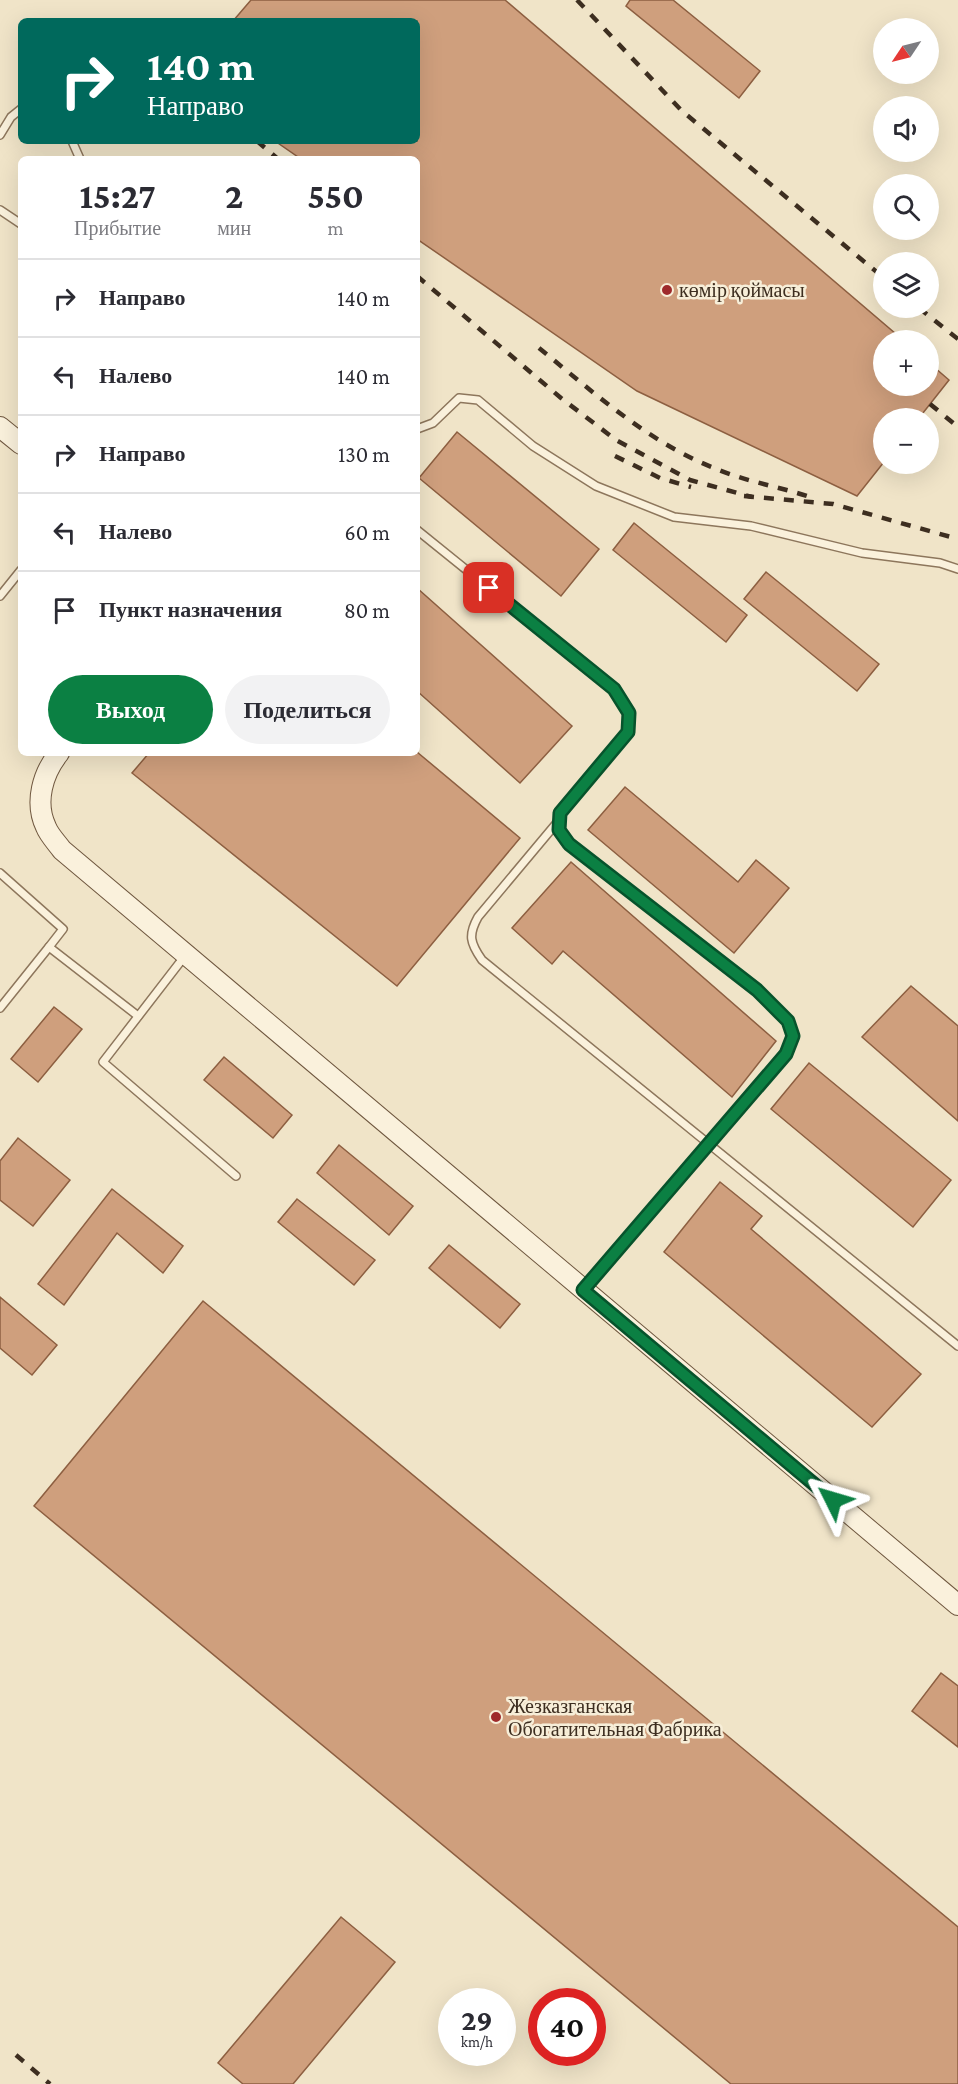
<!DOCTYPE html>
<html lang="ru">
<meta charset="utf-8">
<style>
:root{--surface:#fff;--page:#f2f2f3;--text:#2b2b33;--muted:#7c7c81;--line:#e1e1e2;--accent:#0b8043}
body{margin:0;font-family:"Crimson Pro",serif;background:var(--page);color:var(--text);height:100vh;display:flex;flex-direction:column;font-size:22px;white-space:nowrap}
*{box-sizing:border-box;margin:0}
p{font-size:20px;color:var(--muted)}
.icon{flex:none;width:33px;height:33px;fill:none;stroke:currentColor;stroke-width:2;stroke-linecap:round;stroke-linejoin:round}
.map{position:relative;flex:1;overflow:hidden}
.details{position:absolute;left:18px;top:156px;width:402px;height:600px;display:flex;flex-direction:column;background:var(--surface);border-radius:9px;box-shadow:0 6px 24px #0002}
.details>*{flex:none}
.banner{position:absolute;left:18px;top:18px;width:402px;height:126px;border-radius:9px;box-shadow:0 6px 24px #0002;background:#00695c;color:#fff;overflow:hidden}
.needle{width:39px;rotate:235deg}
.fabs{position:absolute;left:873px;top:18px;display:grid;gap:12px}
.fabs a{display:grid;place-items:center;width:66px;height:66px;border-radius:50%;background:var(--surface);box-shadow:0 6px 24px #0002;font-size:30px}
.speed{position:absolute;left:438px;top:1988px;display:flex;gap:12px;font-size:30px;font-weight:700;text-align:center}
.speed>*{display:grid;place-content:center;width:78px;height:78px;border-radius:50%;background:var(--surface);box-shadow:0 6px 24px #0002;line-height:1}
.speed small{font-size:15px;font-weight:400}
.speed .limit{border:9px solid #d22;background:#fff;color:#111}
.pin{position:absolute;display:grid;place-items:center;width:51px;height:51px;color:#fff;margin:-26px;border-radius:12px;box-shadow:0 3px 9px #0006}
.me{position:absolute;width:66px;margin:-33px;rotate:310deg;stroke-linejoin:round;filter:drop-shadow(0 0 4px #0008)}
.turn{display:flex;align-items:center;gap:21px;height:126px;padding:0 30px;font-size:27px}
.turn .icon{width:78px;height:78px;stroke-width:2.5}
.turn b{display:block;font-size:42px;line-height:51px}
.eta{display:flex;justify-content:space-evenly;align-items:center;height:102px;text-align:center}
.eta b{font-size:36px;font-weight:700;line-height:42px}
.primary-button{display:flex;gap:12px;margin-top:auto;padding:12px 30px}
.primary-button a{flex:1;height:69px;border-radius:36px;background:var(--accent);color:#fff;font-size:24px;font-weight:700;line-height:69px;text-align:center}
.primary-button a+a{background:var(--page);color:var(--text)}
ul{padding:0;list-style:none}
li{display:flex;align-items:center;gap:18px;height:78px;padding:0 30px;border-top:2px solid var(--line)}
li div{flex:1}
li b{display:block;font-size:22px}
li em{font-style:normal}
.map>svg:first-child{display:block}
.building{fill:#cf9f7d;stroke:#8d5f41;stroke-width:1.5}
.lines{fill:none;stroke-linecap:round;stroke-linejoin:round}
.lane-casing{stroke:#8d765c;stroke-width:10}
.secondary-casing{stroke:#6f573f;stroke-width:22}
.lane{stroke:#faf1dc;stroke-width:7}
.secondary{stroke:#faf1dc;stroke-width:20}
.rail{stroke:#3d2e20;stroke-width:4.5;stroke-dasharray:10 10;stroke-linecap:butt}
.route-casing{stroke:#07532c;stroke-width:15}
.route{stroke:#0b8043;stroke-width:10}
.poi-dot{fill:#9e2a2b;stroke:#f7eed8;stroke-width:2}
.labels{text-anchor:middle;stroke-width:5;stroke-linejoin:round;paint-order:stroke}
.poi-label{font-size:20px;fill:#3d2e20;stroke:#f7eed8;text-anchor:start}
</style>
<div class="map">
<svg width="958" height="2084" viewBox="0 0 958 2084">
<rect width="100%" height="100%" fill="#f0e4c8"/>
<g class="building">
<polygon points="251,0 505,0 903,340 884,340 884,386 928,386 928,362 949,380 919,418 884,418 884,462 857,496 637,391 417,239 417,159 301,159 275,141 417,141 417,21 233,21"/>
<polygon points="630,0 673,0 760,71 739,98 626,6"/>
<polygon points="457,432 599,549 561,596 419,478"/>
<polygon points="634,523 747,615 726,642 613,550"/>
<polygon points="766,572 879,664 857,691 744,599"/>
<polygon points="417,588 572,726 520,783 417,691"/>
<polygon points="417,752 520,838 397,986 132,773 149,753"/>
<polygon points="625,787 738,882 756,860 789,888 734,953 588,830"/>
<polygon points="571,862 776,1041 732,1097 563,951 552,964 512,928"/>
<polygon points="911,986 958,1026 958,1121 862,1037"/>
<polygon points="54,1007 82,1029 38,1082 11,1059"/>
<polygon points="224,1057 292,1115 273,1138 204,1080"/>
<polygon points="809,1063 951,1180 913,1227 771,1109"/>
<polygon points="18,1138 70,1180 33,1226 0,1200 0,1161"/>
<polygon points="339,1145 413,1206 389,1235 317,1173"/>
<polygon points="720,1182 762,1216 751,1229 921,1374 872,1427 664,1252"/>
<polygon points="112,1189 183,1246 163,1273 117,1233 64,1305 38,1284"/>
<polygon points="297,1199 375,1260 354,1285 278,1222"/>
<polygon points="449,1245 520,1304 500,1328 429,1268"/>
<polygon points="0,1297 57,1345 32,1375 0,1348"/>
<polygon points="203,1301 958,1927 958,2084 731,2084 34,1506"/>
<polygon points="941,1673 958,1686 958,1747 912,1711"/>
<polygon points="341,1917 395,1962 293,2084 243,2084 218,2063"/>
</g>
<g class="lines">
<g class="lane-casing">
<g id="lane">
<polyline points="0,135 11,117 21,109"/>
<polyline points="72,141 80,159"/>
<polyline points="0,210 21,224"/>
<polyline points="417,429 433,423 459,398 478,400 533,446 596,486 674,517 751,526 862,553 940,563 958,569"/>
<polyline points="417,530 614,689 629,713 629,732 560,813 559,830 569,844 757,990 788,1021 793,1036 786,1054 585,1288"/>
<polyline points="0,596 21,570"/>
<path d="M560,819l-82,98c-10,18 -8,26 4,43l476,386"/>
<polyline points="0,873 63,929 49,947 138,1016"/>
<polyline points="184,957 103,1062 236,1176"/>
<polyline points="0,1008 49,947"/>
</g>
</g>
<g class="secondary-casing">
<g id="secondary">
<polyline points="0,427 21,444"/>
<path d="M59,753c-16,20 -25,49 -13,74 3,8 11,16 16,23l896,755"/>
</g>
</g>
<use href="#lane" class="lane"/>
<use href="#secondary" class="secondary"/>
<g class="rail">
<polyline points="577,0 682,111 884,278"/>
<polyline points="257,141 278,159"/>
<polyline points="417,276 561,398 616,440 690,480 752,497"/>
<polyline points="919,308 958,339"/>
<path d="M539,348c54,44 109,94 175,120 30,13 62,18 93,28"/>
<polyline points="930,404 958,427"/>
<polyline points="615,456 660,478 691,487"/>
<polyline points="744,496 833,504 958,539"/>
<polyline points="16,2055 50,2084"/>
</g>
</g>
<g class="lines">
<g class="route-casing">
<polyline id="route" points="489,588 614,689 629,713 628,732 560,813 559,830 569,844 757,990 788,1021 793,1036 786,1054 583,1290 833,1500"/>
</g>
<use href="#route" class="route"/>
</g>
<g class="poi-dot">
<circle cx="667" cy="290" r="6"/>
<circle cx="496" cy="1717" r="6"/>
</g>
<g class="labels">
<g class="poi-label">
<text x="679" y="297">көмір қоймасы</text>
<text x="508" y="1713">Жезказганская<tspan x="508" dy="23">Обогатительная Фабрика</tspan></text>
</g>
</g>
</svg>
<div class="fabs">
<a><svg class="needle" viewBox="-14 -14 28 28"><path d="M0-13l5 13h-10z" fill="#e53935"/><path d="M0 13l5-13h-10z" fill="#7c7c81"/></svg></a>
<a><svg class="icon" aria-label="sound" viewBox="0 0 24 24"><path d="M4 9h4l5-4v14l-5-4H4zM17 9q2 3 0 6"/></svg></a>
<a><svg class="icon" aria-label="search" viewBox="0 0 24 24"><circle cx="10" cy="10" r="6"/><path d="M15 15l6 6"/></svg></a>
<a><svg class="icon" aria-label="layers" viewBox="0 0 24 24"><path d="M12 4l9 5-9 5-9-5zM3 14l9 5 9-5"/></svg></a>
<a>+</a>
<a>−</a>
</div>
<div class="speed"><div>29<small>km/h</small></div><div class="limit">40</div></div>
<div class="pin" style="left:489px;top:588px;background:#d93025"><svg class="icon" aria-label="arrive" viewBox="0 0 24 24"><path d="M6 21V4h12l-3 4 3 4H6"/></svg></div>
<svg class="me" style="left:833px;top:1500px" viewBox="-20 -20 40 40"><path d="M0-17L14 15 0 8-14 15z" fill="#0b8043" stroke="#fff" stroke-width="4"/></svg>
<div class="banner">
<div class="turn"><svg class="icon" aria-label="right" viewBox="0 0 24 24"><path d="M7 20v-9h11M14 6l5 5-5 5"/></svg><div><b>140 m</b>Направо</div></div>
</div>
<section class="details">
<div class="eta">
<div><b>15:27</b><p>Прибытие</p></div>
<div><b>2</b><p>мин</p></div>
<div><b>550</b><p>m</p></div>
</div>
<ul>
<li><svg class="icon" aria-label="right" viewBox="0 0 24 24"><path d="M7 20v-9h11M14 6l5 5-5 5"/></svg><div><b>Направо</b></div><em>140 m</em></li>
<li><svg class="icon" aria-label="left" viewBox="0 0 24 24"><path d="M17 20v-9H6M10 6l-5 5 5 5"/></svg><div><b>Налево</b></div><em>140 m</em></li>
<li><svg class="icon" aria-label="right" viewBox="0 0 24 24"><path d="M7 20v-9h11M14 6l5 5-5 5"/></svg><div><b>Направо</b></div><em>130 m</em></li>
<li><svg class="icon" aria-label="left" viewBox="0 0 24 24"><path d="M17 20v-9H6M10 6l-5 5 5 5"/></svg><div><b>Налево</b></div><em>60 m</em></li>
<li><svg class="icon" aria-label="arrive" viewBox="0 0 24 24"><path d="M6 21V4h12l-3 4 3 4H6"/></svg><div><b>Пункт назначения</b></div><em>80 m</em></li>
</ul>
<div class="primary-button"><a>Выход</a><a>Поделиться</a></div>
</section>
</div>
